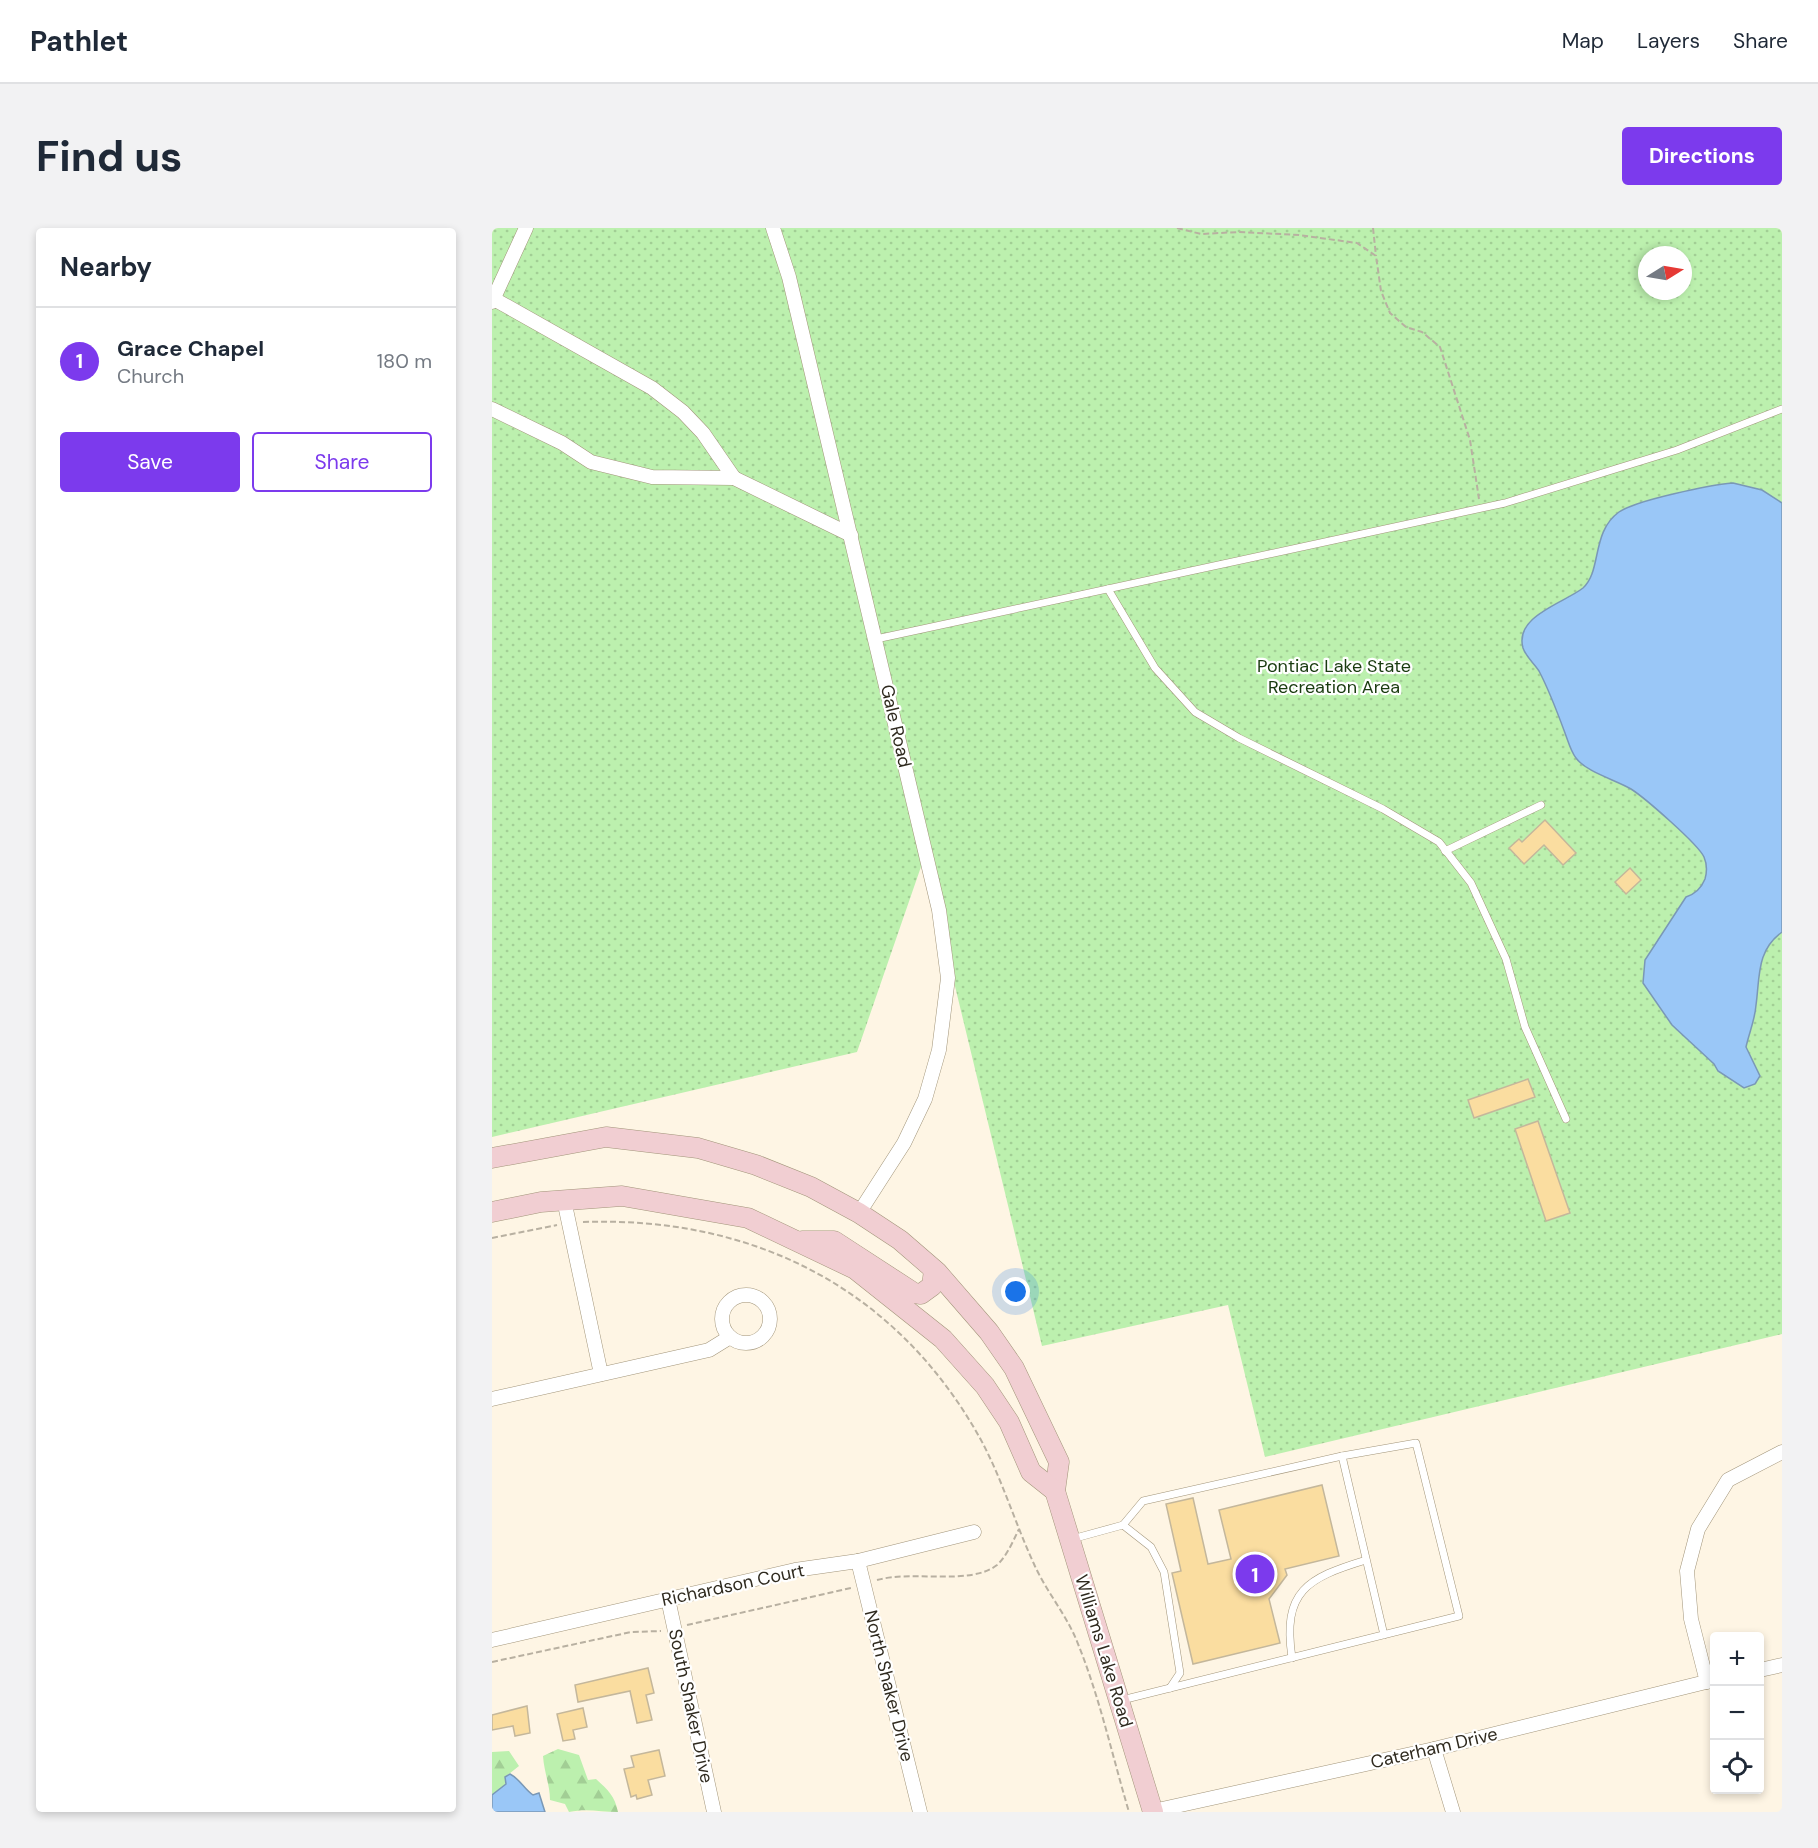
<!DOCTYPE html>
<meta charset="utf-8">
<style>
body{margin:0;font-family:"DM Sans",sans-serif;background:#f2f2f3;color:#1f2937}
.controls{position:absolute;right:18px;bottom:18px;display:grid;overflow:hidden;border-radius:6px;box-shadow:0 3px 9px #0003}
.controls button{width:54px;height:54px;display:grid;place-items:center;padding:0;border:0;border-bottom:2px solid #e0e1e3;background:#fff;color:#1f2937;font:30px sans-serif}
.compass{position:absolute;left:1146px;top:18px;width:54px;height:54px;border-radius:50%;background:#fff;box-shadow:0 3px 9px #0003;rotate:79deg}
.you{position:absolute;left:524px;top:1064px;width:21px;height:21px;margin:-15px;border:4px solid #fff;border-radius:50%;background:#1a73e8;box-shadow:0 0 0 9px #1a73e833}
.badge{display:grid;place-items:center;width:39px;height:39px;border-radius:50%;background:#7c3aed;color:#fff;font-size:20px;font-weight:700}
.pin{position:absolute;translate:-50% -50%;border:3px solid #fff;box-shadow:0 2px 6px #0006}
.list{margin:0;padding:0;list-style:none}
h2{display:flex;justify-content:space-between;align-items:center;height:78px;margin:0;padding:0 24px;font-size:26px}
h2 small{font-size:20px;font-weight:400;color:#747a83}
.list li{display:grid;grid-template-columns:39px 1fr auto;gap:18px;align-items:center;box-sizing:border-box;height:108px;padding:0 24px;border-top:2px solid #e0e1e3}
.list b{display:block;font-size:22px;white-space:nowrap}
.list p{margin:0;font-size:20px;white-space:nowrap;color:#747a83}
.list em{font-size:20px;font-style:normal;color:#747a83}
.actions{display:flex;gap:12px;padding:18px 24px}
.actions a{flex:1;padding:14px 0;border:2px solid #7c3aed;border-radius:6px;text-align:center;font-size:21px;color:#7c3aed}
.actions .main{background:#7c3aed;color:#fff}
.icon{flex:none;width:33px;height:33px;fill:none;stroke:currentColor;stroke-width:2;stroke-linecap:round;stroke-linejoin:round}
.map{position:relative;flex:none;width:1290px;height:1584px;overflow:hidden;border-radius:6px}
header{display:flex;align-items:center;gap:36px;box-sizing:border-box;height:84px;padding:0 30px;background:#fff;border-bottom:2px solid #e0e1e3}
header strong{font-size:28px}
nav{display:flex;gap:33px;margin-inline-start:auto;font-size:21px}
.intro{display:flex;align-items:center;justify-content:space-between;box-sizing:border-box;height:144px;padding:0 36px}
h1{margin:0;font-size:42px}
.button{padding:15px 27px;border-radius:6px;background:#7c3aed;color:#fff;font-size:21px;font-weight:700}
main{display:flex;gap:36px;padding:0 36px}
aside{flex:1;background:#fff;border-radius:6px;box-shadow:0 3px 9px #0003}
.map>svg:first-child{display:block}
.forest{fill:url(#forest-firs)}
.park{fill:url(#park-dots);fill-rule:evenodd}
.water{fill:#9ac7f7;stroke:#7a98b6;stroke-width:1.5}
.building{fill:#fadda0;stroke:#c4b79b;stroke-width:1.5}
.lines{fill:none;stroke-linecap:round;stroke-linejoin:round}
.lane-casing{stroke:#a2957a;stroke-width:8}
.street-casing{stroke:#a2957a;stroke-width:15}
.secondary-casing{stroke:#a2957a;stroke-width:21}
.path{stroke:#b8b0a1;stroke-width:2;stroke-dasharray:6 3;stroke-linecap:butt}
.lane{stroke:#fff;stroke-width:7}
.street{stroke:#fff;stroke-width:14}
.secondary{stroke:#f1ced2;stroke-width:20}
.labels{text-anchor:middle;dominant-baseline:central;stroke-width:4.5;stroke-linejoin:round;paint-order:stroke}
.park-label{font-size:18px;fill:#193b0f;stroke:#fff}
.street-label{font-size:18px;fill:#2f2a1f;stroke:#fff}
</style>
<header>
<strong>Pathlet</strong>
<nav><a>Map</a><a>Layers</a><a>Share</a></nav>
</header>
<div class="intro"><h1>Find us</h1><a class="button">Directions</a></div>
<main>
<aside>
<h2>Nearby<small></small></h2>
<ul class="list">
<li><span class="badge">1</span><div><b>Grace Chapel</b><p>Church</p></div><em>180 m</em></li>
</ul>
<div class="actions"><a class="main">Save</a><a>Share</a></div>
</aside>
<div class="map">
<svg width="1290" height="1584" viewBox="0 0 1290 1584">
<defs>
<pattern id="forest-firs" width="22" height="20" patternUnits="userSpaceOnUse" patternTransform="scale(1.5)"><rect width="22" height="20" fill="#bcf0ae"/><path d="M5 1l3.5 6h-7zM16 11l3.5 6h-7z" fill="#a2ce95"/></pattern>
<pattern id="park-dots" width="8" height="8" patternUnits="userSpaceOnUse" patternTransform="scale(1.5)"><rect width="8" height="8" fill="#bcf0ae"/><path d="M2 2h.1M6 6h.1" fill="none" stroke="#a2ce95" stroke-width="1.8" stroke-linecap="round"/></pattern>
</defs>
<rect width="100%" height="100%" fill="#fef5e4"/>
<g class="forest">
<path d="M66,1521L87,1527L96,1552L104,1551C116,1562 123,1568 126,1584C108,1584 95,1580 77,1584L73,1576L58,1572C58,1557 52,1544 51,1528Z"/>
<polygon points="17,1523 27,1538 13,1549 14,1556 0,1567 0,1524"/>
</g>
<path class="park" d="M0,0H1290V1106L773,1229L736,1077L550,1118L432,630L365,824L0,909ZM1155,27H1191V63H1155Z"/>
<g class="water">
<path d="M1241,255L1270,262L1290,275V704C1264,723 1268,749 1264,777C1263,792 1257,805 1254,819L1268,848L1263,856L1252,860L1226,843L1222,836L1180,797L1151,755L1153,732L1194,669C1203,666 1209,661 1213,651C1215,644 1215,636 1212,629C1206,616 1153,570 1139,561C1124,552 1094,544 1084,530C1079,524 1076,513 1073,505C1066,486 1056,460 1047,443C1042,435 1034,429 1031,420C1022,388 1072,375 1091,360C1110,343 1099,304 1127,284C1145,272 1218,257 1241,255Z"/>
<path d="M18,1546C28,1551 32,1561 41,1567L47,1565L53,1584H0V1567L14,1556L13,1549Z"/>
</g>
<g class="building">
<polygon points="1053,592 1084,625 1071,637 1052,617 1032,636 1017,620 1027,611 1030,614"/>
<polygon points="1138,640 1149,652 1134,666 1123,654"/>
<polygon points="1036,851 1043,869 982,890 976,872"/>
<polygon points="1046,893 1078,985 1054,993 1023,901"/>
<polygon points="830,1257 847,1328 793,1341 795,1347 777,1371 788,1415 701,1436 680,1345 689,1343 674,1276 701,1270 716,1336 739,1331 727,1282"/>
<polygon points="156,1440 162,1465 154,1467 160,1492 145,1495 138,1463 86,1474 83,1457"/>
<polygon points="35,1478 38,1505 23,1508 21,1498 0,1502 0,1487"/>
<polygon points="91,1480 95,1499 81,1502 83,1511 71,1513 65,1486"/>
<polygon points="167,1522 173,1548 156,1552 160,1567 145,1571 144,1567 139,1569 132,1541 142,1539 139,1528"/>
</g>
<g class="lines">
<defs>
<g id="lane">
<polyline points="616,361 663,440 703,484 747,510 891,581 947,614 979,655 1014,731 1033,799 1074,891"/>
<polyline points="384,411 1013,275 1185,222 1290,181"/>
<polyline points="953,623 1049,577"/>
<polyline points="631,1297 659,1319 672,1344 688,1445 678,1460"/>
<polyline points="580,1311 631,1297 651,1273 850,1228"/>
<path d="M800,1430C790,1363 815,1350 874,1332"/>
<polyline points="630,1472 967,1388 924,1215 850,1228 892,1407"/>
</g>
<g id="street">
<polyline points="281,0 297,49 447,682 456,750 447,822 433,871 412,915 367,985"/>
<polyline points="2,71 160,160 191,184 211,205 242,250"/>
<polyline points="0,74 34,0"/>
<polyline points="0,181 70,215 99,234 160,249 242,250 359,307"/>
<polyline points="72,972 109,1146"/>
<circle cx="254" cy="1091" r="24"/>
<polyline points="0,1171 217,1122 238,1109"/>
<polyline points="366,1333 428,1584"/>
<polyline points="176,1371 222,1584"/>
<polyline points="0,1412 303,1342 366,1333 482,1304"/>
<polyline points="1268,1442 1290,1437"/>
<polyline points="1215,1454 1199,1391 1195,1343 1206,1301 1236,1252 1290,1224"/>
<polyline points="942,1521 961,1584"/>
<polyline points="661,1583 942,1521 1222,1452"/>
</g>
<g id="secondary">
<polyline points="0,930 114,909 206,920 264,937 319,959 367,985 408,1012 445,1044 497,1104 522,1140 567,1234 563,1263 661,1584"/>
<polyline points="0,984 49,974 130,968 256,990 363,1041 451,1111 493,1158 517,1194 539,1244 563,1263"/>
<polyline points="310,1013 342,1013 422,1065 429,1066 440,1058 442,1042"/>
</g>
</defs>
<use href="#lane" class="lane-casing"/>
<use href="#street" class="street-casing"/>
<use href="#secondary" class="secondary-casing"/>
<g class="path">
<polyline points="685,0 709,6 747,4 807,7 865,15 884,28 889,63 898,85 914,99 930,104 948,119 978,212 987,271"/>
<polyline points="881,0 884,28"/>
<path d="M91,994C261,988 405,1060 489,1212C510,1251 523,1295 542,1336C554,1363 573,1385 584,1411C607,1466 620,1527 637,1584"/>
<polyline points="0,1010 65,997"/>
<path d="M385,1352C421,1342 478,1358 505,1337C515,1328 521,1313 527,1301"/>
<polyline points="195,1397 359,1360"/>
<polyline points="0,1434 139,1404 169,1403"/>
</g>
<use href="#lane" class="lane"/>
<use href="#street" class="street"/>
<use href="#secondary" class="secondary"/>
</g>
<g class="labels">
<g class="park-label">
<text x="842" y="438">Pontiac Lake State<tspan x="842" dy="21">Recreation Area</tspan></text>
</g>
<g class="street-label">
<text transform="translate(404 498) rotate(77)">Gale Road</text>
<text transform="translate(241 1357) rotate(-12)">Richardson Court</text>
<text transform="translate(612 1423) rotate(73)">Williams Lake Road</text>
<text transform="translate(397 1458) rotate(76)">North Shaker Drive</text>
<text transform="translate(199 1478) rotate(78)">South Shaker Drive</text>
<text transform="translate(942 1520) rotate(-13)">Caterham Drive</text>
</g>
</g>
</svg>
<div class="controls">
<button>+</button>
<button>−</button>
<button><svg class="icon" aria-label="locate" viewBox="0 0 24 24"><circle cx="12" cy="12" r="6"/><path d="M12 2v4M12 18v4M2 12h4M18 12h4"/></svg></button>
</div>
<svg class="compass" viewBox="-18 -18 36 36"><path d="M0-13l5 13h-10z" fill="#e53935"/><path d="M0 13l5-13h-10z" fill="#747a83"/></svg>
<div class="you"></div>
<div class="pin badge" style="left:763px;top:1346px">1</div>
</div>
</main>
